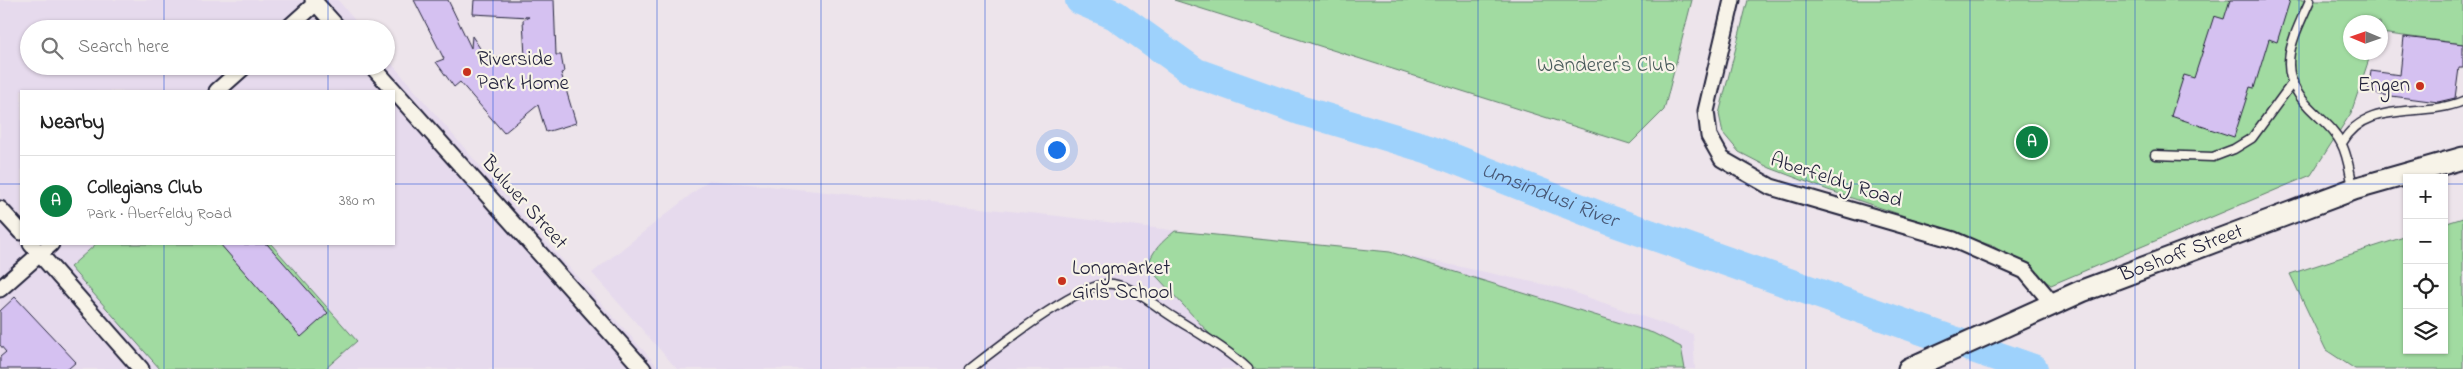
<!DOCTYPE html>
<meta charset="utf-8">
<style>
body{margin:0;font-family:"Indie Flower",sans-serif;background:#f2f2f2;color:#222}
.controls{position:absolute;right:15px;bottom:15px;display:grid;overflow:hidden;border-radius:0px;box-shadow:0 1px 4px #0004}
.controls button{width:45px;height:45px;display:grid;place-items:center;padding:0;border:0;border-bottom:1px solid #e0e0e0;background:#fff;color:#222;font:25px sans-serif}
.compass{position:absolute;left:2343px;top:15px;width:45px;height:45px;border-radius:50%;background:#fff;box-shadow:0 1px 4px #0004;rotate:272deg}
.you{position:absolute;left:1056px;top:149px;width:18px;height:18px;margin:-12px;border:4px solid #fff;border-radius:50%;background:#1a73e8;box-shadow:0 0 0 8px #1a73e833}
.badge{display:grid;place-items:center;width:32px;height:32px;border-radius:50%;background:#0b8043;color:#fff;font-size:16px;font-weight:700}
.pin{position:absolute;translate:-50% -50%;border:2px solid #fff;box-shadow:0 1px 5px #0006}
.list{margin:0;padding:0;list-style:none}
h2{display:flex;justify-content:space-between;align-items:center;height:65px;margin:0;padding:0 20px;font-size:21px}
h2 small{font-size:16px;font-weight:400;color:#767676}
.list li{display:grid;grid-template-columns:32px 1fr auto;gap:15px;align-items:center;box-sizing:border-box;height:90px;padding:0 20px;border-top:1px solid #e0e0e0}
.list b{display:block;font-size:19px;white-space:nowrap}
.list p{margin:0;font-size:16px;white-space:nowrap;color:#767676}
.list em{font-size:16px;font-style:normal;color:#767676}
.icon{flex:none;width:28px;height:28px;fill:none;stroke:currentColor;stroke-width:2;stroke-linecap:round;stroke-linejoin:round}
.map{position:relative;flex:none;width:2463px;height:369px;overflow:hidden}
.search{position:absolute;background:#fff;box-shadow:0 1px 4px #0004;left:20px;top:20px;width:375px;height:55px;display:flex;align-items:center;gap:12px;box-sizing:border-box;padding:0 18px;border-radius:28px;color:#767676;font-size:19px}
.panel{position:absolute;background:#fff;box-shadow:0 1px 4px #0004;left:20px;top:90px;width:375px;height:155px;border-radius:0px}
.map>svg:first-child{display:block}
.built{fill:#e6daed;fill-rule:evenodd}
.green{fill:#a1dba1;stroke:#627e6e}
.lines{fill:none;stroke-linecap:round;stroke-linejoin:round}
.river{stroke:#9ed2fc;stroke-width:30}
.building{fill:#d5c1f1;stroke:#22223b}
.service-casing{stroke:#22223b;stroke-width:11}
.minor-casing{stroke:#22223b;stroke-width:19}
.secondary-casing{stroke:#22223b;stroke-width:25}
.service{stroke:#f7f3e8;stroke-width:8}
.minor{stroke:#f7f3e8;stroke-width:15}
.secondary{stroke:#f7f3e8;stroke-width:21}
.grid{fill:none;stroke:#1d4ed8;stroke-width:1;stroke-opacity:0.55}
.poi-dot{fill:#c8321e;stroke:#f7f3e8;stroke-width:2}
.labels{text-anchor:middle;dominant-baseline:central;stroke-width:4.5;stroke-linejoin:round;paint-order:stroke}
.poi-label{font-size:21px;fill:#22223b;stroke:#f7f3e8;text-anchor:start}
.park-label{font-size:21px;fill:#485a5a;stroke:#f7f3e8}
.street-label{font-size:21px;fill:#22223b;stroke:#f7f3e8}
.water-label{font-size:22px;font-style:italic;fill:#475775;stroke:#f7f3e8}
</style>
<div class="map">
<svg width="2463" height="369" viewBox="0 0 2463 369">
<rect width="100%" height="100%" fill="#ede4eb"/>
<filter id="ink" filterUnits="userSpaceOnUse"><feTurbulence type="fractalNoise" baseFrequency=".02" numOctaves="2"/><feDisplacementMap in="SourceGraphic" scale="10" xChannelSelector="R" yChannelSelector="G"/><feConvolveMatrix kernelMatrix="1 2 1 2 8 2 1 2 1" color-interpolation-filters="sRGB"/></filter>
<g filter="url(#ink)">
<g class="built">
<path d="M0,0H338L362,29H29V66H386V57L516,208L660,369H0ZM21,91H394V244H21Z"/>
<polygon points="709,180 1058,216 1227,237 1390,252 1561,288 1693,334 1695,369 677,369 592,273"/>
</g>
<g class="green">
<polygon points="1174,0 1692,0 1664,110 1630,144"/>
<polygon points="1748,0 2463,0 2463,44 2381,33 2380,22 2350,22 2350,52 2371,53 2351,113 2311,175 2051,285 1993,246 1828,190 1770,168 1739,152 1723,133 1719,114"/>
<polygon points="2463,218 2463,369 2355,369 2326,350 2290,274 2407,236 2407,350 2444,350 2444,224"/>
<path d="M1175,231L1390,252L1653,333L1681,347L1685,369H1242L1148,267C1151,251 1163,241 1175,231Z"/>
<polygon points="96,244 271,244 357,341 325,369 160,369 70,267"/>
</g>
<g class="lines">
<path class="river" id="s1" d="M1080,0L1115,15L1196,73L1303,111L1429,149L1612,221L2033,369"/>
</g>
<g class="building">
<polygon points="414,0 448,0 471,48 472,36 487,59 525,57 523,20 529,17 473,14 474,0 554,0 556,55 561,55 564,72 561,73 576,123 546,132 538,105 504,133 460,82 454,87 436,62 444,59"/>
<polygon points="2230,0 2290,0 2277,42 2269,39 2254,88 2250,87 2234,137 2171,116 2184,75 2194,78 2214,16 2224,19"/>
<polygon points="2404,37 2463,44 2463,68 2459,68 2455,98 2438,102 2368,93 2371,71 2400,75"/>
<polygon points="220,244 267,244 328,313 301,337"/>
<polygon points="15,297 76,362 68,369 0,369 0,357 6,352 0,345 0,311"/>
</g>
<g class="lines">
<defs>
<g id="service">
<path d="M2310,0C2294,37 2273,70 2308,106C2319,118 2334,128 2341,143C2348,155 2350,174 2353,187"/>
<path d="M2342,143C2368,98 2421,119 2463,101"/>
<polyline points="2155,155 2213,157 2234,149 2252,138 2293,82"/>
<path d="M970,369C996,349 1082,279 1113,284C1135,288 1154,305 1173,317C1198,333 1227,349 1248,369"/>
</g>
<g id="minor">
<polyline points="313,0 339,29"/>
<polyline points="1732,0 1706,111 1709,136 1722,159 1771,187 1954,240 2025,271 2053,304"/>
<polyline points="287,29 316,3"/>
<polyline points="372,66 643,369"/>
<polyline points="217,91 245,66"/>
<polyline points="0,209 21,232"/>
<polyline points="31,244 141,369"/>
<polyline points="0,289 51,244"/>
</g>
<g id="secondary">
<path id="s2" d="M1909,369L2082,291L2354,189L2463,158"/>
</g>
</defs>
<use href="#service" class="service-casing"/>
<use href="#minor" class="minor-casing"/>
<use href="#secondary" class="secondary-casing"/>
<use href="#service" class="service"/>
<use href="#minor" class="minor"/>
<use href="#secondary" class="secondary"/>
</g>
</g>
<path class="grid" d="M164,0V29M328,0V29M493,0V369M657,0V369M821,0V369M985,0V369M1149,0V369M1314,0V369M1478,0V369M1642,0V369M1806,0V369M1970,0V369M2135,0V369M2299,0V369M164,66V91M328,66V91M0,184H21M394,184H2407M2444,184H2463M164,244V369M328,244V369"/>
<g class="poi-dot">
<circle cx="467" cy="72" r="5"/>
<circle cx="2420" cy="86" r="5"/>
<circle cx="1062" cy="281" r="5"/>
</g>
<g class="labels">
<g class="poi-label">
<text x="477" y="60">Riverside<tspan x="477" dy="24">Park Home</tspan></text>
<text x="2410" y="86" text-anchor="end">Engen</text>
<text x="1072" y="269">Longmarket<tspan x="1072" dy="24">Girls School</tspan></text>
</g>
<g class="park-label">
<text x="1606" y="66">Wanderer's Club</text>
</g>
<g class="street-label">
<text transform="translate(1836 181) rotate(18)">Aberfeldy Road</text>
<text transform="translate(524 203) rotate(48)">Bulwer Street</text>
<text stroke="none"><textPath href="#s2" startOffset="296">Boshoff Street</textPath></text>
</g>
<g class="water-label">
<text stroke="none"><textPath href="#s1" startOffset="512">Umsindusi River</textPath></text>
</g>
</g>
</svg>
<div class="controls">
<button>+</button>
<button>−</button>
<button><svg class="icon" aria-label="locate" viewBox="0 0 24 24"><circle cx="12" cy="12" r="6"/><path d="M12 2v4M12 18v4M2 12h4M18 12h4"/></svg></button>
<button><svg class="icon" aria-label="layers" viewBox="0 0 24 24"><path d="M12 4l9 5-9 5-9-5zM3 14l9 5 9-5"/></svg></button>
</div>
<svg class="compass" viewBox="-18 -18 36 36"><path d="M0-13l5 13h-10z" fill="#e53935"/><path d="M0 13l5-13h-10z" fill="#767676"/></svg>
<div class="you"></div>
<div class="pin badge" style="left:2032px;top:142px">A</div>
<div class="search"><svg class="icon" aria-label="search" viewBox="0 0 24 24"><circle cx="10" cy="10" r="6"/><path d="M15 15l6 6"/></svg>Search here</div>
<section class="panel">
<h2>Nearby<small></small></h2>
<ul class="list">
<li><span class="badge">A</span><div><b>Collegians Club</b><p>Park · Aberfeldy Road</p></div><em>380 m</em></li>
</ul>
</section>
</div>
